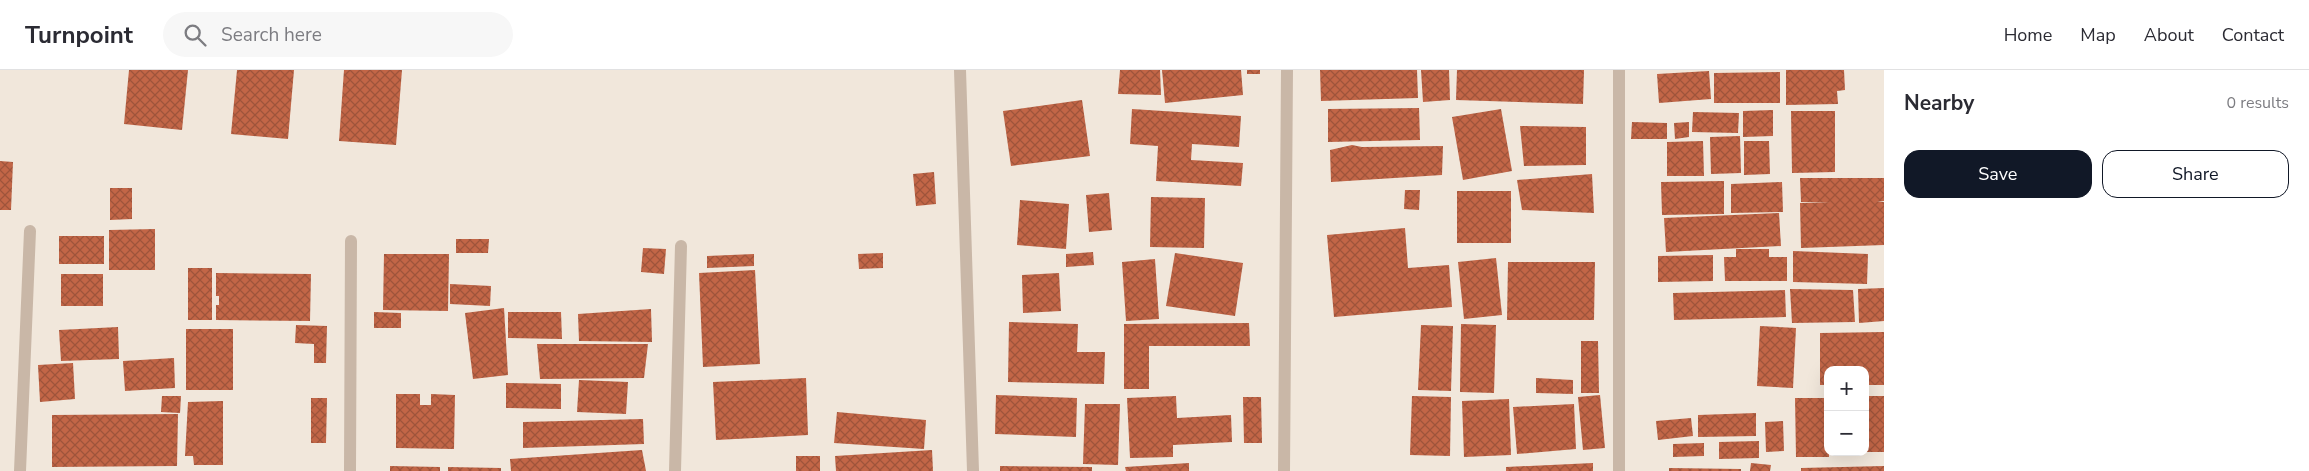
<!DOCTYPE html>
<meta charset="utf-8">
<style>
body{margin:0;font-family:"Nunito Sans",sans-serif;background:#f7f7f7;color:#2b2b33}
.controls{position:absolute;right:15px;bottom:15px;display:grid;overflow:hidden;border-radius:10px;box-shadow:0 5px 20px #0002}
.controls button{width:45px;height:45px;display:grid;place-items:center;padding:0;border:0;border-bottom:1px solid #e1e1e2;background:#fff;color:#2b2b33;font:25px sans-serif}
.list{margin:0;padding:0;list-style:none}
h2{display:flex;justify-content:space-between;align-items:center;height:65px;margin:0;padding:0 20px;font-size:21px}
h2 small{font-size:16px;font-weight:400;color:#7c7c81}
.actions{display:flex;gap:10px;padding:15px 20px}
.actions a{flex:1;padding:11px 0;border:1px solid #111827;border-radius:15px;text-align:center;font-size:18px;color:#111827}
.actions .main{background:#111827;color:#fff}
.icon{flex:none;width:28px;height:28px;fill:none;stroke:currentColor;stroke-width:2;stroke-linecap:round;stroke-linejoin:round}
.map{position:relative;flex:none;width:1884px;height:401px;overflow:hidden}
header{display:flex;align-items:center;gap:30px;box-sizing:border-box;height:70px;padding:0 25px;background:#fff;border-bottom:1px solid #e1e1e2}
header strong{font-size:24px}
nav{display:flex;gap:28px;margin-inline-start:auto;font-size:18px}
.search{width:350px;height:45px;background:#f7f7f7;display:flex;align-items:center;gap:12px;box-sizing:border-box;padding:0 18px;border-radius:28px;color:#7c7c81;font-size:19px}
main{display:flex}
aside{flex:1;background:#fff}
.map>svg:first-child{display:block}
.building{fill:url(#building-cross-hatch)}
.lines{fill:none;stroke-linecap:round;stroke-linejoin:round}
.minor{stroke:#c9b7a7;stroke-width:12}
</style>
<header>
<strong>Turnpoint</strong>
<div class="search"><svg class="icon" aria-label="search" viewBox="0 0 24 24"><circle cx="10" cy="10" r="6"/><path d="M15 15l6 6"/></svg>Search here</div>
<nav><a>Home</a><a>Map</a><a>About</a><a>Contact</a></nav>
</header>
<main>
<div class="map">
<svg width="1884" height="401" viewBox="0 0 1884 401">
<defs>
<pattern id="building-cross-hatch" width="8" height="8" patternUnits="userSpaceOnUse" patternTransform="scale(1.25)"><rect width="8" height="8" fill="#c26647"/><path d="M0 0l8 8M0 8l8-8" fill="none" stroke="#9e543b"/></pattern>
</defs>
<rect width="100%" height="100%" fill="#f1e7db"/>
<g class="building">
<polygon points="129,0 188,0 182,60 124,54"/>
<polygon points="237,0 294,0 288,69 231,64"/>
<polygon points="344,0 402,0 396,75 339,71"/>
<polygon points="1120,0 1160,0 1161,25 1118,24"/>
<polygon points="1162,0 1241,0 1243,25 1165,33"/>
<rect x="1247" y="0" width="13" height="4"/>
<polygon points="1320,0 1417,0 1418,28 1321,31"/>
<polygon points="1421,0 1449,0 1450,30 1423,32"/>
<polygon points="1457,0 1584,0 1583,34 1456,30"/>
<polygon points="1786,0 1844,0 1845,20 1837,21 1838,34 1786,35"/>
<polygon points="1709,1 1711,29 1659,33 1657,4"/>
<polygon points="1780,2 1780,33 1714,33 1714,3"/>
<polygon points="1082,30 1090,86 1011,96 1003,41"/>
<polygon points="1419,38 1420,70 1328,72 1328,39"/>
<polygon points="1132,39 1241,46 1239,77 1192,74 1191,90 1243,93 1241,116 1156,111 1158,76 1130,74"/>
<polygon points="1501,39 1512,101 1463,110 1452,47"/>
<polygon points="1773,40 1773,66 1743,67 1743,41"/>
<polygon points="1791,41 1835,41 1835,102 1792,103"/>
<polygon points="1693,42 1739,43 1738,63 1692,62"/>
<polygon points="1632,52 1667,53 1667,69 1631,69"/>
<polygon points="1689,52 1689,67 1675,69 1674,53"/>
<polygon points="1520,56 1586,57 1586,95 1524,96"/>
<polygon points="1740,66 1741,103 1711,104 1710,67"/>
<polygon points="1703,71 1704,106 1667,106 1667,72"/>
<polygon points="1744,71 1769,71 1770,104 1744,105"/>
<polygon points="1352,75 1362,77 1443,76 1442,105 1331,112 1330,80"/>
<polygon points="0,91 13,92 11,140 0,140"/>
<polygon points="934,102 936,134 916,136 913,104"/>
<polygon points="1592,104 1594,143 1522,140 1517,110"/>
<polygon points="1800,108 1884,108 1884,131 1877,131 1884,132 1884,175 1801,178 1800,133 1830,132 1801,132"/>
<polygon points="1724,111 1724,144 1662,145 1661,112"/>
<polygon points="1782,112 1783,142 1731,143 1731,114"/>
<polygon points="110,118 132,118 132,149 110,150"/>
<polygon points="1405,120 1420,120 1419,140 1404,139"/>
<rect x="1457" y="121" width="54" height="52"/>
<polygon points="1109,123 1112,160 1089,162 1086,125"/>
<polygon points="1151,127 1205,128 1204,178 1150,177"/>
<polygon points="1020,130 1069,134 1066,179 1017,175"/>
<polygon points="1779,143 1781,176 1666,182 1664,148"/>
<polygon points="1405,158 1408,198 1449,195 1452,237 1334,247 1327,165"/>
<polygon points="155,159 155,200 109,200 109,160"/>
<rect x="59" y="166" width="45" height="28"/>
<polygon points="456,169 489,169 488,183 456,183"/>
<polygon points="643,178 666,179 664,204 641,202"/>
<polygon points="1736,179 1769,179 1769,187 1787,187 1787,211 1725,211 1724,187 1736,187"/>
<polygon points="1793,181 1868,184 1867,214 1793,212"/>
<polygon points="1093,182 1094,195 1066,197 1066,184"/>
<polygon points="883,183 883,198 859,199 858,184"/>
<polygon points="1175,183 1243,193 1235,246 1166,236"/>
<polygon points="384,184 449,184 448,241 383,240"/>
<polygon points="754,184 754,196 707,198 707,186"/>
<polygon points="1713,185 1713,211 1658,212 1658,186"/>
<polygon points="1496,188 1502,245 1464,249 1458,192"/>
<polygon points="1155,189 1159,249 1126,251 1122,192"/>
<polygon points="1508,192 1595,192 1594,250 1507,250"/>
<rect x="188" y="198" width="24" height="52"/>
<polygon points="755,200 760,294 703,297 699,203"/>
<polygon points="216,203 311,204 310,251 216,250 216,235 219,235 219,226 216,226"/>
<polygon points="1059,203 1061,241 1023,243 1022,205"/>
<rect x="61" y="204" width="42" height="32"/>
<polygon points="450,214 491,216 490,236 450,234"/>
<polygon points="1884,218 1884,251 1859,253 1858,219"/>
<polygon points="1790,219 1853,220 1855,252 1792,253"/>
<polygon points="1785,220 1786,247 1674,250 1673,223"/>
<polygon points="504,238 508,305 473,309 465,243"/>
<polygon points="651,239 652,272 579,271 578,244"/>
<polygon points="374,242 401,243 401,258 374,258"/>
<polygon points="508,242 561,242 562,269 508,268"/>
<polygon points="1009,252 1078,254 1077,282 1105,282 1104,314 1008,312"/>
<polygon points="1249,253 1250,276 1149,276 1149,319 1124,319 1124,254"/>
<polygon points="1461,254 1496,255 1494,323 1460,322"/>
<polygon points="296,255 327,256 326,293 314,293 314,274 295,273"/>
<polygon points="1421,255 1453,256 1451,321 1418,320"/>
<polygon points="1760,256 1796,258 1793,318 1757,316"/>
<polygon points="118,257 119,289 61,291 59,260"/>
<rect x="186" y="259" width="47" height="61"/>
<polygon points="1884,262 1884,315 1865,315 1865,300 1828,300 1828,315 1820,315 1820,263"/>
<polygon points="1581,271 1598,271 1599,323 1581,323"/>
<polygon points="537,274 648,274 644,308 540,309"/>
<polygon points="174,288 175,318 125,321 123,291"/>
<polygon points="73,293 75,329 40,332 38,295"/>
<polygon points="806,308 808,365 716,370 713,312"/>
<polygon points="1536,308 1573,310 1573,324 1536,323"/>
<polygon points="579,310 628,312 626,344 577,342"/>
<polygon points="506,313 561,314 561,339 506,338"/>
<polygon points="396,324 420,324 420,335 431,335 431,324 455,325 454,379 396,378"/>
<polygon points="996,325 1077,328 1076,367 995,364"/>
<polygon points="1600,325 1605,378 1583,380 1578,327"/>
<polygon points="162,326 181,326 180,343 161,342"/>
<polygon points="1176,326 1177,348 1231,345 1232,372 1173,375 1173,387 1130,388 1127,328"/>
<polygon points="1412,326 1451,327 1450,386 1410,385"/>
<rect x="1865" y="326" width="19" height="56"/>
<polygon points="1243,327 1261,327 1262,373 1244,373"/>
<polygon points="311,328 327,328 326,373 311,373"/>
<polygon points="1795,328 1828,328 1829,387 1796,387"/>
<polygon points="1509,329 1511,385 1464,387 1462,331"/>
<polygon points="223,331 223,395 194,395 193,386 185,386 188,332"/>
<polygon points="1085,334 1120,334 1118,395 1083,394"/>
<polygon points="1574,334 1576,379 1517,384 1513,337"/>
<polygon points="837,342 926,350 924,379 834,373"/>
<polygon points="1756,343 1756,366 1698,367 1698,345"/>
<polygon points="178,344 177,396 52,397 52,345"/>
<polygon points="1691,348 1693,366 1658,370 1656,351"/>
<polygon points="643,349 644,374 523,378 523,352"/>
<polygon points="1783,351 1784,381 1766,382 1765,352"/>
<polygon points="1759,371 1759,388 1719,389 1719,372"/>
<polygon points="1704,373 1704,386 1673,387 1673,374"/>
<polygon points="642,380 646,401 511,401 510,389"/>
<polygon points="932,380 933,401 836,401 835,386"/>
<rect x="796" y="386" width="24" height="15"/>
<polygon points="1189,393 1189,401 1126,401 1125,397"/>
<polygon points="1593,393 1593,401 1506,401 1506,397"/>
<polygon points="1751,393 1771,395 1770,401 1750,401"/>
<polygon points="390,396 440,397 440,401 390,401"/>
<polygon points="1000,396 1092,397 1092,401 1000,401"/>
<polygon points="1884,396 1884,401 1801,401 1801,398"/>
<polygon points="448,397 501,398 501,401 448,401"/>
<polygon points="1669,398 1741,399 1741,401 1669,401"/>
</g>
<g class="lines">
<g class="minor">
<polyline points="960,0 973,401"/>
<polyline points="1619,0 1619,401"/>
<polyline points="20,401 30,161"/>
<polyline points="350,401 351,171"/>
<polyline points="675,401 681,176"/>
<polyline points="1284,401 1287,0"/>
</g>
</g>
</svg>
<div class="controls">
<button>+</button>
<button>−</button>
</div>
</div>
<aside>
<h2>Nearby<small>0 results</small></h2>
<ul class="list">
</ul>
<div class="actions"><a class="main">Save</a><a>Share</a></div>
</aside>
</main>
